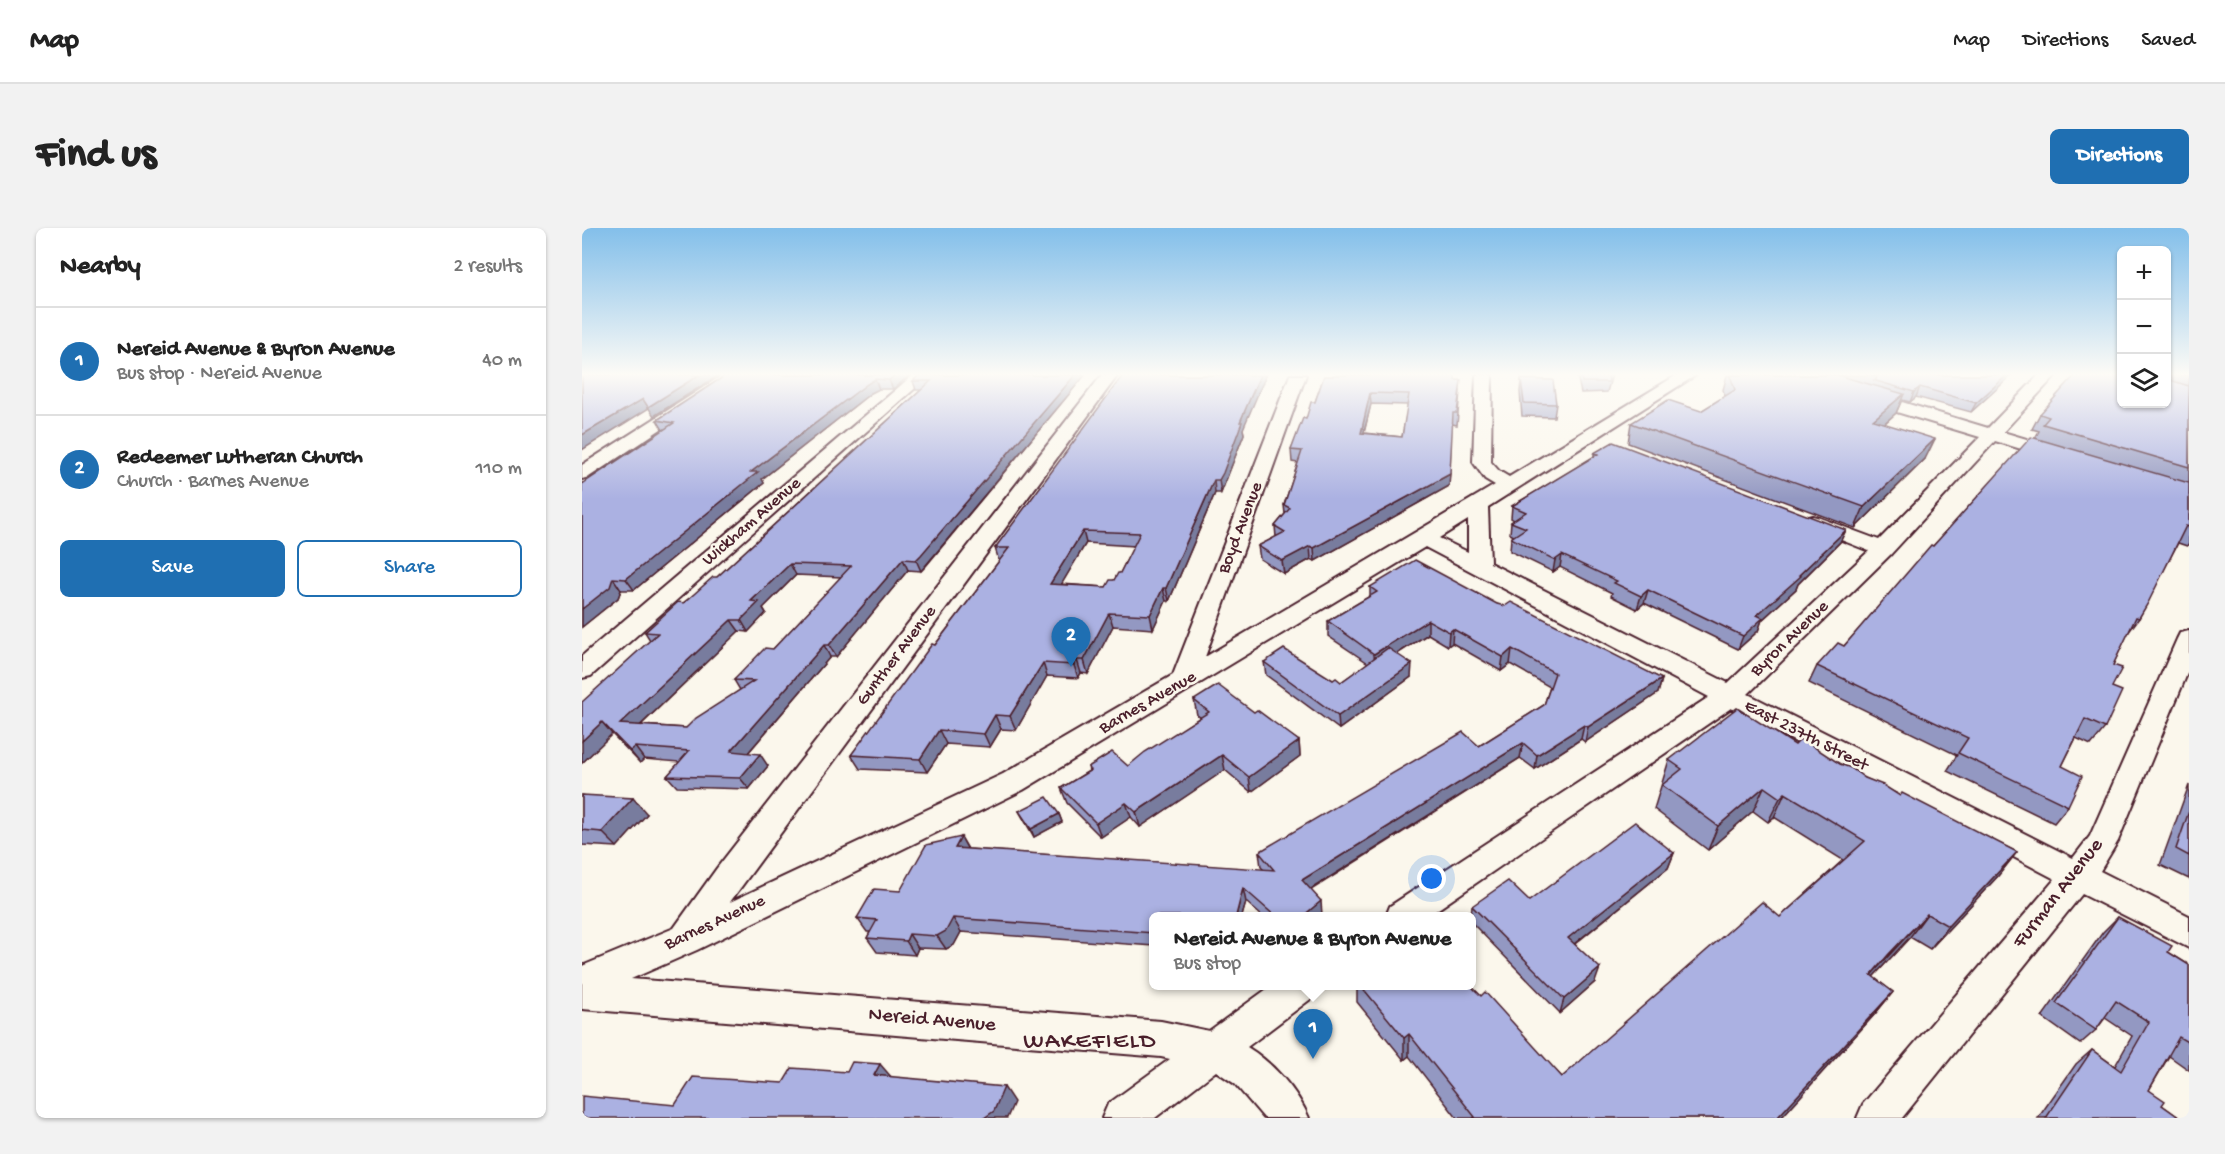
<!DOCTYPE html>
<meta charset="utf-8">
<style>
body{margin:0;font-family:"Gochi Hand",sans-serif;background:#f2f2f2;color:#222}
.controls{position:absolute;right:18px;top:18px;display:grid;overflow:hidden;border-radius:9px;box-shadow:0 2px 4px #0004}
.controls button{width:54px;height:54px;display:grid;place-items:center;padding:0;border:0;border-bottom:2px solid #e0e0e0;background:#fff;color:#222;font:30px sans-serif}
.you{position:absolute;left:850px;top:651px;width:21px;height:21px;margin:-15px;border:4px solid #fff;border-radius:50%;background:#1a73e8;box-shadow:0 0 0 9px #1a73e833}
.badge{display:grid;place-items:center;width:39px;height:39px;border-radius:50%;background:#1f6fb2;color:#fff;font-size:20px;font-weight:700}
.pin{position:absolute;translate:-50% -50px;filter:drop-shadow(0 2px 3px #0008)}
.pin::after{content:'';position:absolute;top:32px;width:21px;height:18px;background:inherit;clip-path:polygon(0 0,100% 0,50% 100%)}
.popup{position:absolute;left:567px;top:684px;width:327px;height:78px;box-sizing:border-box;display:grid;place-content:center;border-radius:9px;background:#fff;filter:drop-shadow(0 2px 4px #0005);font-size:20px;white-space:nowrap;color:#767676}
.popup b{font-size:22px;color:#222}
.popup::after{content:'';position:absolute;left:50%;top:100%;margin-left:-12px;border:12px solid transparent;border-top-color:#fff}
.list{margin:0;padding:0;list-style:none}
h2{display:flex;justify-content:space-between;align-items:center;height:78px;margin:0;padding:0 24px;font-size:26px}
h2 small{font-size:20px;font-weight:400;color:#767676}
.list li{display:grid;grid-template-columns:39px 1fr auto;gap:18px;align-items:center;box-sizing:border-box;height:108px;padding:0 24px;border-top:2px solid #e0e0e0}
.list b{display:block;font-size:22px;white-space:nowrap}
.list p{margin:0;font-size:20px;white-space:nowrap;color:#767676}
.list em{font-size:20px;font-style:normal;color:#767676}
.actions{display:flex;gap:12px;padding:18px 24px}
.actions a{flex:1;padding:14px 0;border:2px solid #1f6fb2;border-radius:9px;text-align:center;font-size:21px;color:#1f6fb2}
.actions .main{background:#1f6fb2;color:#fff}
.icon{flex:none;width:33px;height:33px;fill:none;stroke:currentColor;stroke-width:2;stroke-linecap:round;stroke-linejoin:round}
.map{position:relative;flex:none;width:1607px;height:890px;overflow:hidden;border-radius:9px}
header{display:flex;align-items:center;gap:36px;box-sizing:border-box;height:84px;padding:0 30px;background:#fff;border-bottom:2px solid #e0e0e0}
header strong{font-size:28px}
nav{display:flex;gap:33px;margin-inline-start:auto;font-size:21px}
.intro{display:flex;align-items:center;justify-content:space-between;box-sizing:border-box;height:144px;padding:0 36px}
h1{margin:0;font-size:42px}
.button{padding:15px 27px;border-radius:9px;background:#1f6fb2;color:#fff;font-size:21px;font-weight:700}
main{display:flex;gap:36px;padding:0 36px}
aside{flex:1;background:#fff;border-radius:9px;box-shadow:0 2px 4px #0004}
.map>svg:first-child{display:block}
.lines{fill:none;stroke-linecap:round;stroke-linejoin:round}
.minor-casing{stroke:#4a1f2b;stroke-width:4}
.minor{fill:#fbf7ec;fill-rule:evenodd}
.wall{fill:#9398c2;stroke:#4a1f2b;stroke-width:1.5;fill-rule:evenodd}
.shaded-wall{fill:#787c9e;stroke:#4a1f2b;stroke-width:1.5}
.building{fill:#abb1e2;stroke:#4a1f2b;stroke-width:1.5;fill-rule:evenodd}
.labels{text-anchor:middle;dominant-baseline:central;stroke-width:5;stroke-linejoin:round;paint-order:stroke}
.street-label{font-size:18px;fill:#4a1f2b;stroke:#fbf7ec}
.near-street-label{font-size:21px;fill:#4a1f2b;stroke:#fbf7ec}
.near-neighbourhood-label{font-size:24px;letter-spacing:1.5px;fill:#4a1f2b;stroke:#fbf7ec}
</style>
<header>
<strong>Map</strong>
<nav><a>Map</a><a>Directions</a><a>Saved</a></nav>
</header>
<div class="intro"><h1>Find us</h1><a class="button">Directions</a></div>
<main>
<aside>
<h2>Nearby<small>2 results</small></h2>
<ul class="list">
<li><span class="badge">1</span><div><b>Nereid Avenue &amp; Byron Avenue</b><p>Bus stop · Nereid Avenue</p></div><em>40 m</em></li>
<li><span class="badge">2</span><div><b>Redeemer Lutheran Church</b><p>Church · Barnes Avenue</p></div><em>110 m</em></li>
</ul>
<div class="actions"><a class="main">Save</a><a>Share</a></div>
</aside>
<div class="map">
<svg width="1607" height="890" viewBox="0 0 1607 890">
<rect width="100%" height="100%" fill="#fbf7ec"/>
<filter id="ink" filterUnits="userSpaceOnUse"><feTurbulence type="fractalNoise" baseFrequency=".0167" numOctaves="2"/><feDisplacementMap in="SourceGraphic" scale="12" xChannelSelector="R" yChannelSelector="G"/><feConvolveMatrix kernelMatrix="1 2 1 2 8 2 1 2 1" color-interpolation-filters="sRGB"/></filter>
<g filter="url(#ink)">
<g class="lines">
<defs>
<g id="minor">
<polygon points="141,147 160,147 7,249 0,251 0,237"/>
<polygon points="331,147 348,147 9,448 0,450 0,428"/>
<path d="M520,147H536L148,674L421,546L591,447L708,147H724L623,429L913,257L903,251L891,234L894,147H910L909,234L917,243L927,249L1095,147H1114L906,279L908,335L1146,455L1287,323L1224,298L1221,294L1224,290L1231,288L1238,290L1297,312L1398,209L1278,173L1276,169L1278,165H1290L1406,200L1457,147H1474L1421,204L1482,222L1484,226L1482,230L1475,232L1413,213L1309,326L1166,466L1491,630L1508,608L1595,411L1598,405L1607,403V441L1536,613L1518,643L1607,688V720L1500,666L1320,890H1275L1281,876L1473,651L1149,480L846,688H804L808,678L1127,469L843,319L441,562L115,722L49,751L579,793L627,803L689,758H735L730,770L665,819C691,835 715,862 727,890H682L653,856L634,843L573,890H520L526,876L588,831L579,829L0,781V738L92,700L135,640ZM886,292V324L857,310Z"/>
</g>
</defs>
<use href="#minor" class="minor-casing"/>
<use href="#minor" class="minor"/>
</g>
<g class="wall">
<polygon points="144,147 328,147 311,161 297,161 289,165 180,251 182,255 52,362 39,362 36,370 0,399 0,256 81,202 75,192"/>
<path d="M503,147L344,338L339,343L326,342L254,429H248L166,525L186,538L167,561L95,559L85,548L98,534L62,531L58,535L30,506L0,535L68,412L63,404L135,349L339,162H334L331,153ZM214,347L259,349L191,421L152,452L158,462L104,500L59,497L157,403L166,404L184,385L181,380Z"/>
<polygon points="995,147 1030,147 1025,164 999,165"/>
<polygon points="1145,147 1430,147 1389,184 1334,169 1328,174 1320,172 1314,185 1302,196 1343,231 1273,300 1046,215 1049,195 1119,183 1143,168 1141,162"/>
<polygon points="1584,147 1607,147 1607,315 1605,318 1596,315 1557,390 1546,405 1531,437 1530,459 1523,500 1509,517 1494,510 1480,538 1486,578 1472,595 1365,543 1375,527 1227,455 1235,438 1262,418 1351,318 1453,210 1457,203 1450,201 1458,186"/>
<path d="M742,148L873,152L878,163L875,197L870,196L867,258L733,333L729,331L702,346L678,331L676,318L694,309L693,298L703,286L702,277L716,235L710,234L709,222L733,174ZM789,176L826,177L820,209L782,205Z"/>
<polygon points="939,151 974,176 972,189 940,188 938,164"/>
<path d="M661,201L662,206L642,257L639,265H633L587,373H584L571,401L531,398L506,446L499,445L496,450L465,448L434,502L419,501L408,519L364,516L345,544L278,541L269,527L417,333L413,320ZM504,315L552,318L538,345L532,352L524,359L479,356Z"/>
<polygon points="1012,225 1264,302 1258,314 1216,356 1214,361 1180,392 1176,403 1156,421 1062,375 1055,381 1029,368 1030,365 978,339 971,344 928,323 929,310 932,308 928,306 929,294 932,292 929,290 930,278 1012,229"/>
<polygon points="788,359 915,376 1080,451 1076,465 1003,514 999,511 953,541 938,530 729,662 740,687 739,688 680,688 664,674 660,688 572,688 572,718 379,704 372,717 364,721 336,720 333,727 295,724 285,710 288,704 285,704 275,690 318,663 379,609 386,621 682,642 679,639 677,624 897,518 962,477 968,459 928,436 919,443 870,415 866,418 846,406 815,426 829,449 757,501 684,447 682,434 759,454 786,435 746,408 746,393 788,368"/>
<polygon points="612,472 672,484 717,513 718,528 669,564 643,542 558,599 549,589 519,609 485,575 479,560 507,543 506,539 546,538 618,489 615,487"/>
<polygon points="1213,517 1258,536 1283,550 1435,624 1416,648 1348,721 1328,709 1291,749 1311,764 1293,786 1199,890 875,890 827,828 822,832 775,774 775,758 889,758 980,849 1198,689 1261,632 1192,589 1186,594 1171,583 1126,622 1072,581 1087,532"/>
<polygon points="1607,557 1607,651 1578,637"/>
<polygon points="0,567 65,586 35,619 0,617"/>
<polygon points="437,583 477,586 480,594 452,609 441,590"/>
<polygon points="1092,625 1086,640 993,716 1013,754 978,785 890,695 890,688 889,688 890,678 947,673"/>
<polygon points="1536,689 1586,724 1607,737 1607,842 1587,828 1567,862 1580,877 1598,890 1456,890 1494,836 1510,822 1533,838 1550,808 1523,790 1514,802 1498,816 1460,789 1521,704"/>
</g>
<g class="shaded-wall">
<polygon points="117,147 137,147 72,188 66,179"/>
<polygon points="313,147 328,147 311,161 307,152"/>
<polygon points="493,147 503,147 339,343 334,332"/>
<polygon points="678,147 684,147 661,201 662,206 639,265 637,252 658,194"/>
<polygon points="1425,147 1430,147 1389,184 1394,175"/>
<polygon points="293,151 297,161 289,165 180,251 182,255 52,362 44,351 169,244 285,156"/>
<polygon points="1338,159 1334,169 1328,174 1332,164"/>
<polygon points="788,165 789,176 779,216 779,205"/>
<polygon points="1322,166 1314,185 1283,212 1291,192"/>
<polygon points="61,171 67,180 0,222 0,207"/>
<polygon points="1353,211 1343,231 1273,300 1282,279"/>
<polygon points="868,246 867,258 733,333 732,320"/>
<polygon points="632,252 633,265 587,373 584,360"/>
<polygon points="1264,302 1258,314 1216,356 1214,361 1180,392 1176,403 1156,421 1161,408 1175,387"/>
<polygon points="501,303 504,315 472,369 468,356"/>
<polygon points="728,318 729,331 702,346 700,333"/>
<polygon points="980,327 978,339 971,344 973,332"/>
<polygon points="321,331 326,342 254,429 247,417"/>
<polygon points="208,336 214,347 181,380 184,385 166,404 159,392 169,373"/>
<polygon points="31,350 39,362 36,370 0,399 0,381"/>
<polygon points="581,360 584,373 571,401 568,387"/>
<polygon points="1066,362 1062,375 1055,381 1059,368"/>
<polygon points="527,385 531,398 506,446 502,432"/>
<polygon points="149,392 157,403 48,507 38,496"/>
<polygon points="846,392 846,406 793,440 792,426"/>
<polygon points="871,401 870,415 866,418 867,404"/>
<polygon points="242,417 248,429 158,534 149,523"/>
<polygon points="930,421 928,436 919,443 921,429"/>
<polygon points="495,432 499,445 496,450 492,437"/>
<polygon points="461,435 465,448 434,502 428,488"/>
<polygon points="830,436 829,449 757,501 756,488"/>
<polygon points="1080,451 1076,465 1003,514 1006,499"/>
<polygon points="413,487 419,501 408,519 402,506"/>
<polygon points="20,494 30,506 0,535 0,513"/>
<polygon points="1002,497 999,511 953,541 955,527"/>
<polygon points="357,502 364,516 345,544 338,531"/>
<polygon points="717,513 718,528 669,564 667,549"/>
<polygon points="941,515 938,530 721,666 720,652"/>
<polygon points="53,519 62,531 58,535 48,523"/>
<polygon points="178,526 186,538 167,561 158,550"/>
<polygon points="640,527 643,542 558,599 554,584"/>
<polygon points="1182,559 1171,583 1126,622 1136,598"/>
<polygon points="1203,565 1192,589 1186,594 1198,570"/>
<polygon points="51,570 65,586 35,619 20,604"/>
<polygon points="544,575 549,589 519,609 514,595"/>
<polygon points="477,586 480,594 452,609 449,601"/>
<polygon points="379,609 387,624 373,620"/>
<polygon points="1435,624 1416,648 1348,721 1366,698"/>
<polygon points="1092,625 1086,640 982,724 986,710"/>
<polygon points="661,660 664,674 660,688 654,688"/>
<polygon points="739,673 740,687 739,688 721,688"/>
<polygon points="1345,686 1328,709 1290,750 1289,747"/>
<polygon points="371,690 379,704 372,717 364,721 355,708"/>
<polygon points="327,706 336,720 333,727 324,713"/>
<polygon points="1018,740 1013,754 978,785 982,771"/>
<polygon points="1311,764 1293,786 1199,890 1195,890"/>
<polygon points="827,806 827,828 822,832 822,810"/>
<polygon points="298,836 311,851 292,847"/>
<polygon points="422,859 432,874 425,890 402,890"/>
</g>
<g class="building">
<polygon points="0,147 117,147 66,179 61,171 0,207"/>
<polygon points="144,147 313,147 307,152 293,151 285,156 169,244 176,244 44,351 31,350 28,359 0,381 0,256 92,195 75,192"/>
<path d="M337,147H493L339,327L334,332L321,331L247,417H242L149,523L178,526L158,550L85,548L107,523L53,519L48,523L20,494L0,513V474L76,405L63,404L96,374L102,375L131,349H135L349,153H331ZM208,336L269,338L191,421L183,420L152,452L172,453L114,490L104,500L38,496L149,392H159L177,374L169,373Z"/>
<path d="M541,147H678L658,194H660L641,245L637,252H632L584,360H581L568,387L527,385L502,432H495L492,437L461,435L428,488L413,487L402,506L357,502L338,531L269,527L350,416L353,417L427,320H413ZM501,303L558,305L538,345H536L532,352H528L524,359L468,356Z"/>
<path d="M751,147H873V152H879L875,185H871L868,246L732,320L728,318L700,333L676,318L703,304L693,298L708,280L702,277L720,223L709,222L721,190L724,191L729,174H733L742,148H751ZM788,165L827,166L820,209L779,205Z"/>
<polygon points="999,147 1026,147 1027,154 1000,154"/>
<polygon points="1148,147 1255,147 1322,166 1291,192 1353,211 1282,279 1049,195 1086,172 1119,183 1153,162"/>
<polygon points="1290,147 1425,147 1394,175 1338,159 1332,164 1291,152 1294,152 1295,148"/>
<polygon points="1493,147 1539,147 1539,176 1584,176 1584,147 1590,147 1591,153 1607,158 1607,239 1461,196 1467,189 1458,186"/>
<polygon points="939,151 971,152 974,176 942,175"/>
<polygon points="1449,209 1607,255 1607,299 1604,298 1566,375 1557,390 1554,389 1531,437 1540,440 1530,459 1540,463 1523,500 1503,491 1480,538 1500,548 1486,578 1376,525 1386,510 1235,438 1256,415 1262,418 1349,317 1351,318"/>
<polygon points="1031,214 1264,302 1217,347 1219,348 1175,387 1181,390 1161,408 1066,362 1059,368 1032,355 1035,353 980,327 973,332 929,310 944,300 929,294 944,284 930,278 1016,226 1012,225"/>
<polygon points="833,332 915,376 923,378 929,374 1080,451 1006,499 1002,497 955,527 941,515 720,652 739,673 721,688 693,688 661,660 654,688 572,688 572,705 371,690 364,703 355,708 327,706 324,713 285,710 295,692 275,690 292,661 318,663 344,617 379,609 373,620 692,642 677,624 881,504 897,518 962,477 973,445 930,421 921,429 871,401 867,404 846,392 792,426 746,393 795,364 788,359"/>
<polygon points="806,420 830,436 756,488 682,434 702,421 751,452 754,450 759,454"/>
<polygon points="636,457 672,484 675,482 717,513 667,549 640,527 554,584 544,575 514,595 479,560 509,542 506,539 530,524 546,538 563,524 627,484 612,472"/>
<polygon points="1155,480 1213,517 1218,512 1223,513 1258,536 1269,540 1283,550 1301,557 1318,568 1320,565 1435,624 1366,698 1345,686 1306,727 1289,747 1311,764 1195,890 891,890 893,889 827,806 822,810 779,758 889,758 899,768 903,764 980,849 1180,674 1198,689 1283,613 1203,565 1198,570 1182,559 1136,598 1080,557 1100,541 1087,532"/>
<polygon points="0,567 51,570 20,604 0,602"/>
<polygon points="465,569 477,586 449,601 437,583"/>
<polygon points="1607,583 1607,628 1594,621"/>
<polygon points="1053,594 1092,625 986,710 1018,740 982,771 890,678 926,653 947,673"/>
<polygon points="1536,689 1590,718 1586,724 1607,737 1607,815 1597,809 1567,862 1583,873 1580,877 1598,890 1464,890 1510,822 1539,843 1567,794 1534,773 1514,802 1474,775"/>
<polygon points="270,834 298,836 292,847 422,859 412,883 402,890 0,890 0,868 93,877 111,849 201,855 210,840 265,844"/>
</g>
</g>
<linearGradient id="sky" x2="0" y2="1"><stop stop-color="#83bfea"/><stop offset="0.54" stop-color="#fdfbf6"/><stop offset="1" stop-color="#fdfbf6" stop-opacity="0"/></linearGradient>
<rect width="1607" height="271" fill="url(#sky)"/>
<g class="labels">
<g class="street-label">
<text transform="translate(170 294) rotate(-41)">Wickham Avenue</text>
<text transform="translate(659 300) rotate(-69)">Boyd Avenue</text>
<text transform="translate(1208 411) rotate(-44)">Byron Avenue</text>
<text transform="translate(315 428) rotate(-53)">Gunther Avenue</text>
<text transform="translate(566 475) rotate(-30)">Barnes Avenue</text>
<text transform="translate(1224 508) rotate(27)">East 237th Street</text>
<text transform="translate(133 695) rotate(-25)">Barnes Avenue</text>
</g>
<g class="near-street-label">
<text transform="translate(1477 666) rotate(-52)">Furman Avenue</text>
<text transform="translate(350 793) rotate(5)">Nereid Avenue</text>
</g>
<g class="near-neighbourhood-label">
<text x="508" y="814">WAKEFIELD</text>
</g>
</g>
</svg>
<div class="controls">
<button>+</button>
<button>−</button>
<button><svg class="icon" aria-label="layers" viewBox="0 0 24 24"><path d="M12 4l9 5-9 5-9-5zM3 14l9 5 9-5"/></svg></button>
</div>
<div class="you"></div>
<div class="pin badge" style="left:731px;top:831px">1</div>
<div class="popup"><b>Nereid Avenue &amp; Byron Avenue</b>Bus stop</div>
<div class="pin badge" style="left:489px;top:439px">2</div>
</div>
</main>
